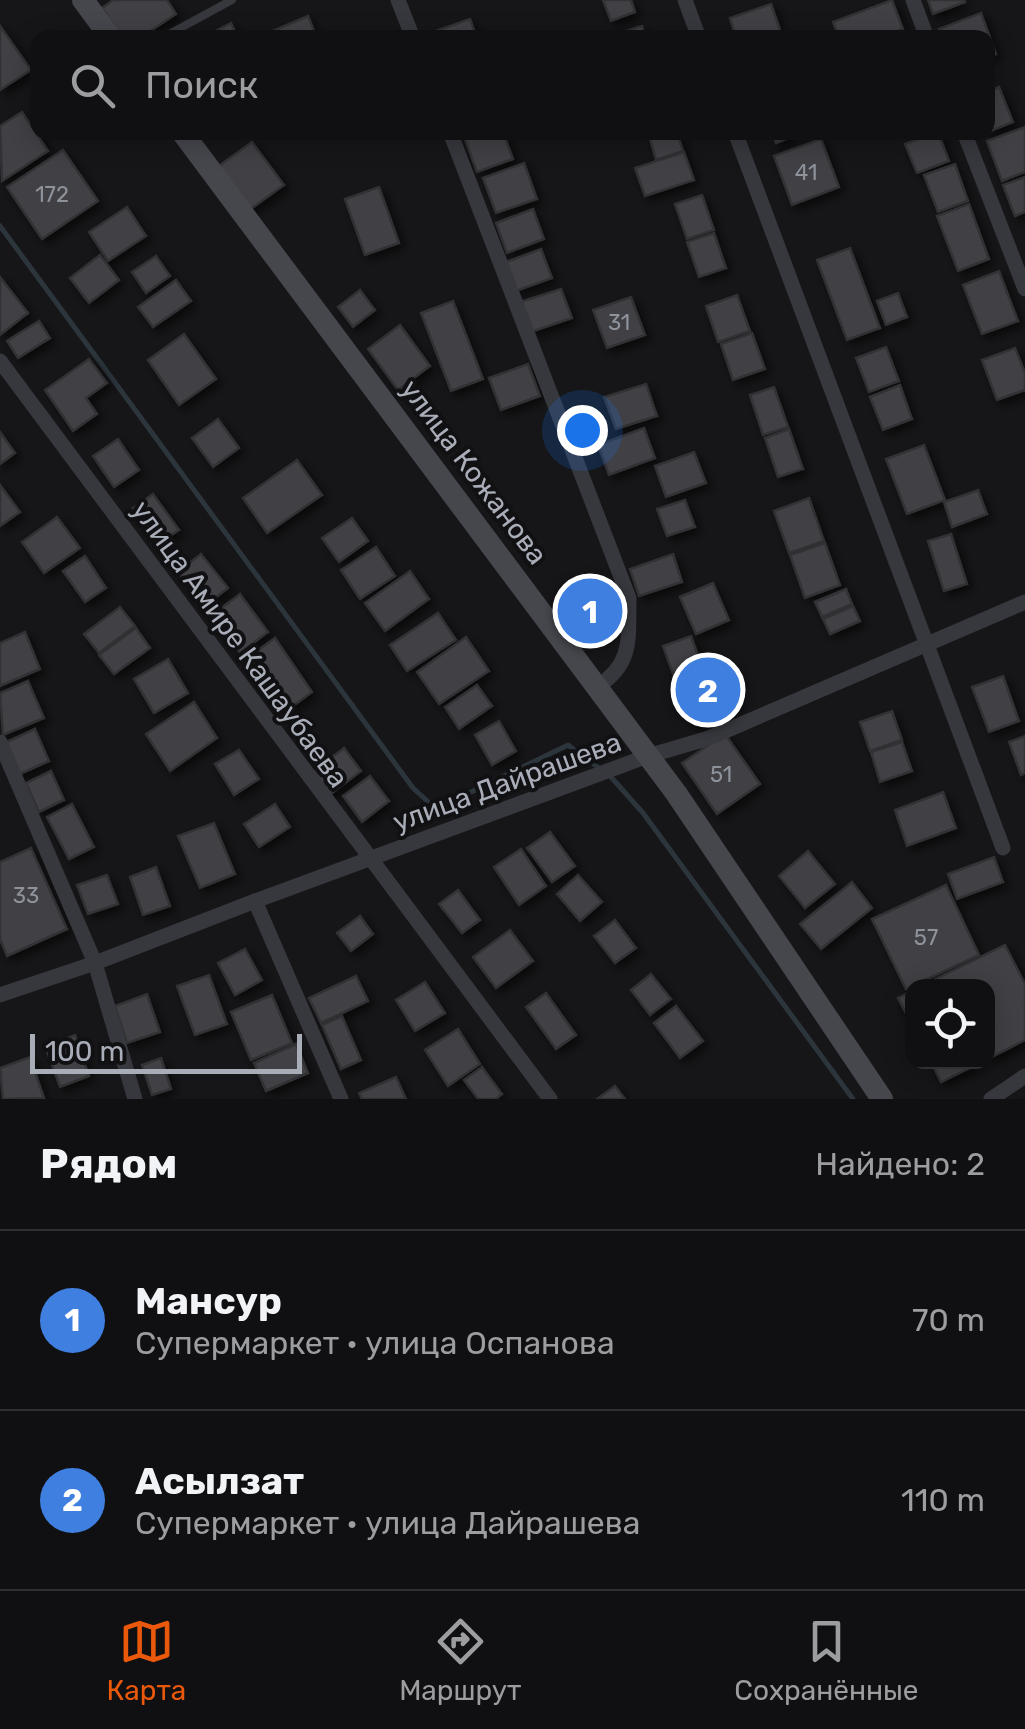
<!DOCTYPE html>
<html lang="ru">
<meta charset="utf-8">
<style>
body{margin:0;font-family:Rubik,sans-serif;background:#19191b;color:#f1f3f6}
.controls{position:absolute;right:30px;bottom:30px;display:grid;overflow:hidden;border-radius:20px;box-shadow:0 5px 25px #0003}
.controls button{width:90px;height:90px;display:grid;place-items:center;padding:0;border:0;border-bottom:2px solid #303032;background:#101012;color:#f1f3f6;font:50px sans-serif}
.scale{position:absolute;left:30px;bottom:25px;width:272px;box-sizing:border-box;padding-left:10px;border:5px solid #a8adb8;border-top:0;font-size:28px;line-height:35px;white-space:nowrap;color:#a8adb8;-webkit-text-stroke:8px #111113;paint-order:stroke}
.you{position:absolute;left:582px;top:430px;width:35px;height:35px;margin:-25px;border:8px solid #fff;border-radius:50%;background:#1a73e8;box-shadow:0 0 0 15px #1a73e833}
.badge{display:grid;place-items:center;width:65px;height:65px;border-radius:50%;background:#ea580c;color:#fff;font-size:32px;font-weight:700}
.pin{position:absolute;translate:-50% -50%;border:5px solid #fff;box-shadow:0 2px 10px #0006}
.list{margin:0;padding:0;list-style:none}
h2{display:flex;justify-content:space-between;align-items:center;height:130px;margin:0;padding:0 40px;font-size:42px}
h2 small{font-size:32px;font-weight:400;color:#9c9d9f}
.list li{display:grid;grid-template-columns:65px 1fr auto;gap:30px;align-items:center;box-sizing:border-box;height:180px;padding:0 40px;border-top:2px solid #303032}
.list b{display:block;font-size:38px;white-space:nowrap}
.list p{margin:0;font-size:32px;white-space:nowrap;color:#9c9d9f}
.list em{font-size:32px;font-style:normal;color:#9c9d9f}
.icon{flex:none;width:55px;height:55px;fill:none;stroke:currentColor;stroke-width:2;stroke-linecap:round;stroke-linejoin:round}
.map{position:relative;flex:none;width:1025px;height:1099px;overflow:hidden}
.search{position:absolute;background:#101012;box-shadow:0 5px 25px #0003;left:30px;right:30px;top:30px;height:110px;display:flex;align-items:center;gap:25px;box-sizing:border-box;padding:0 35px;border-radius:20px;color:#9c9d9f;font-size:38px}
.sheet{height:490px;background:#101012}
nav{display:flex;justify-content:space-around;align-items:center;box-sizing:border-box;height:140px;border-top:2px solid #303032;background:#101012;font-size:28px;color:#9c9d9f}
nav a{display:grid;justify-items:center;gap:5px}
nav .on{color:#ea580c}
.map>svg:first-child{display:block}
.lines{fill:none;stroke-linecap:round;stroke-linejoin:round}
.stream{stroke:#2c353c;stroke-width:5}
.building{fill:#404145;stroke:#303034;stroke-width:2.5;filter:url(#shadow)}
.lane{stroke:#37383d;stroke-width:8}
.street{stroke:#37383d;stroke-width:15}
.secondary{stroke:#45474d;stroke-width:22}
.labels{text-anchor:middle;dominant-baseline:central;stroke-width:8;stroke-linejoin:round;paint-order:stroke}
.number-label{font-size:22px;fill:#8e929b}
.street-label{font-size:28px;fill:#a8adb8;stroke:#111113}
</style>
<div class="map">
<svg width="1025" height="1099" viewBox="0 0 1025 1099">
<defs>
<filter id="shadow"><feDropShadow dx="4.5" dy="4.5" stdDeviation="5" flood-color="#0009"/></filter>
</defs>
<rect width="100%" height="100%" fill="#161618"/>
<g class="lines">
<polyline class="stream" points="0,226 413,788 436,809 568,745 611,777 643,813 853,1099"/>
</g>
<g class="building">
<polygon points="113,0 167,0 176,14 140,38 123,38 102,8"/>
<polygon points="603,0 631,0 635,12 611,21"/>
<polygon points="892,0 903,29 881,38 839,38 833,22"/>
<polygon points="928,0 964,0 965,2 933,14"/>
<polygon points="771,4 783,38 736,38 730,18"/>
<polygon points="981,13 996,54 988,57 988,38 942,38 939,29"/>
<polygon points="308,16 317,38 276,38 273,31"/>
<polygon points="470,19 477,38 428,38 427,34"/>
<polygon points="231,23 238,38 202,38"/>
<polygon points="0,26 31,70 0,90"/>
<polygon points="642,26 645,38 614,38 614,35"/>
<polygon points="999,87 1013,122 988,132 988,92"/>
<polygon points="22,112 48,151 2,181 0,126"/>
<polygon points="1025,127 1025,172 1002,181 987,141"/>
<polygon points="484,132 503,132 513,159 477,172 465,139"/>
<polygon points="648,132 677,132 683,151 656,160"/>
<polygon points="772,132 803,132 776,143"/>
<polygon points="938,132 949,161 917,173 905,144"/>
<polygon points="821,139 839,187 792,205 774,156"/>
<polygon points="252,142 284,185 245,213 213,170"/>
<polygon points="63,150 98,201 42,239 7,187"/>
<polygon points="684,152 694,180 645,196 635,168"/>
<polygon points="524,163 537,199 496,213 483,178"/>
<polygon points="955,164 968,201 938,212 924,175"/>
<polygon points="1025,177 1025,212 1015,216 1003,185"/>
<polygon points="379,187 399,243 365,255 345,199"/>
<polygon points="702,195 714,230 687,239 675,204"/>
<polygon points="969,204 989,259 958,271 937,216"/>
<polygon points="127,207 146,236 108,261 89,232"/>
<polygon points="533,209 544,239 507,253 496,223"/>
<polygon points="714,233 726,268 699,277 687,242"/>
<polygon points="850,248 880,328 847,340 817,260"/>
<polygon points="541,249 552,278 516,291 506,262"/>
<polygon points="100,255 119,280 89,303 70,278"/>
<polygon points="156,256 170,276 146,293 132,272"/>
<polygon points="999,271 1018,321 982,334 963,285"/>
<polygon points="0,277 28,313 0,335"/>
<polygon points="176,280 191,301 153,327 138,307"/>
<polygon points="561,289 572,318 531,332 520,302"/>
<polygon points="360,290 375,310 353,327 338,307"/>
<polygon points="898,293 907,317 886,325 877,301"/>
<polygon points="737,295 750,331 718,342 706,306"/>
<polygon points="631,297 645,335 607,348 593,310"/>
<polygon points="453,301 483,379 451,391 421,313"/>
<polygon points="39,321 50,338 18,358 7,341"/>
<polygon points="400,325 430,366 398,390 368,349"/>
<polygon points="752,333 765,369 733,380 721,344"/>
<polygon points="184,334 216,379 179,405 148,360"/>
<polygon points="886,347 899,381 869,392 856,358"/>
<polygon points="1015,348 1025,373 1025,390 997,400 982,360"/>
<polygon points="89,359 107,383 86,398 97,414 73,431 45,390"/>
<polygon points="528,364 540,396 501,410 489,378"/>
<polygon points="646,384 657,416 616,429 604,397"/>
<polygon points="900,385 912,419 883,430 870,397"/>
<polygon points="774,387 788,427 763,435 750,395"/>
<polygon points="218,419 239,448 213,467 192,438"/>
<polygon points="644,428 655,458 609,475 598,445"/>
<polygon points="789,429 803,469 778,477 765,438"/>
<polygon points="0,432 15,453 0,464"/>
<polygon points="118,439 139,470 114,487 93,456"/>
<polygon points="924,445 945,500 907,514 886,459"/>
<polygon points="694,452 706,483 666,497 655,466"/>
<polygon points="297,460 322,495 267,533 243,498"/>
<polygon points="0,485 20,512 0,526"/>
<polygon points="978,490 987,514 952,527 944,502"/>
<polygon points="153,494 179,530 158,544 133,508"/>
<polygon points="809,498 824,541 789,553 774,511"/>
<polygon points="685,500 695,527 667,536 657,509"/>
<polygon points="57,517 80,548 44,573 22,542"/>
<polygon points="352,518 368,541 339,562 322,538"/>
<polygon points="951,534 967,584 944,591 928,541"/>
<polygon points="825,543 840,585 805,598 790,555"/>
<polygon points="376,547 395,576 360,599 341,570"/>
<polygon points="201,554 228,588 205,606 178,572"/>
<polygon points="673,554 682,582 639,596 630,569"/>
<polygon points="85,556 106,588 85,602 63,571"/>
<polygon points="410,571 429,599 385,631 365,603"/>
<polygon points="713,583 729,620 696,634 680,597"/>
<polygon points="846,589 852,604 822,617 815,602"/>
<polygon points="240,594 268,632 240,653 212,615"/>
<polygon points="853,606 860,621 830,634 823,619"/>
<polygon points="120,607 135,626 99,653 84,634"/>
<polygon points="438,613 456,640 407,671 390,645"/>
<polygon points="136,628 150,648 114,674 99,655"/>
<polygon points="25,632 40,669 0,686 0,643"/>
<polygon points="691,636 701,664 673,674 663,646"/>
<polygon points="466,637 489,671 439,704 417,672"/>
<polygon points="275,638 312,692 289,709 250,656"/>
<polygon points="168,659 188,693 154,713 134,679"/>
<polygon points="712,659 735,706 696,725 673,678"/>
<polygon points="1003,676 1019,721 989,732 972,687"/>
<polygon points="28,681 44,718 3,735 0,693"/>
<polygon points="477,685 492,706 459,729 445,707"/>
<polygon points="194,702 217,738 170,771 146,734"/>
<polygon points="892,711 902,740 870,751 860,722"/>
<polygon points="499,721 516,751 492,765 475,735"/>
<polygon points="35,729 49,761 13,777 0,745"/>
<polygon points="725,734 760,784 717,814 682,763"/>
<polygon points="1025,736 1025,773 1021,775 1009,742"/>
<polygon points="902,742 912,771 880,782 871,752"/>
<polygon points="344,748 361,771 328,796 311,773"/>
<polygon points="239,750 259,779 234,795 215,764"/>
<polygon points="51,771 64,800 39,812 26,783"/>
<polygon points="370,776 389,801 362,822 343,796"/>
<polygon points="943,792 956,828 907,846 895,810"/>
<polygon points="72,804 94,847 69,859 47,817"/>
<polygon points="275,804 290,827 259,847 244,824"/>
<polygon points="214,823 235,874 200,888 178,836"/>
<polygon points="550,832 575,866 552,882 527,848"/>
<polygon points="31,848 67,929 7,956 0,939 0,862"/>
<polygon points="521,849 546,886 519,905 494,867"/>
<polygon points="808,851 835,884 805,908 779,876"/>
<polygon points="994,857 1003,882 957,899 948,874"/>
<polygon points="156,867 170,906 143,915 130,877"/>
<polygon points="107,875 118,904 88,914 77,885"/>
<polygon points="578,875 602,902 580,921 557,894"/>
<polygon points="852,882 872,908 821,949 800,924"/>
<polygon points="946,885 979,955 906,989 872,919"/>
<polygon points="458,890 480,920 462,933 439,904"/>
<polygon points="360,916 373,934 351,951 337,933"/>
<polygon points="615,920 636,948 615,963 594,936"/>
<polygon points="510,930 533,961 496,988 473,957"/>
<polygon points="1005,945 1025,984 1025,1040 988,1059 988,986 921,986"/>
<polygon points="245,949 262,980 235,995 218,963"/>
<polygon points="651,974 671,999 650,1015 631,990"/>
<polygon points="209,975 227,1024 195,1035 177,986"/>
<polygon points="356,976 368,1001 321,1023 309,998"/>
<polygon points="425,982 445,1013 415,1031 396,1000"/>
<polygon points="912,991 912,1025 898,998"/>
<polygon points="546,993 576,1035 556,1049 526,1007"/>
<polygon points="147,994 160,1032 127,1043 115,1006"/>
<polygon points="272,995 292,1043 251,1060 231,1012"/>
<polygon points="676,1006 703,1041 680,1058 654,1023"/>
<polygon points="342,1016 361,1060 341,1069 322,1025"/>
<polygon points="458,1029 480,1064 448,1086 425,1050"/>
<polygon points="75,1035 89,1076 60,1087 45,1046"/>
<polygon points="296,1044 308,1073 266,1091 254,1063"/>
<polygon points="30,1057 44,1098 3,1099 0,1068"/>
<polygon points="161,1058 171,1089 152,1095 142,1065"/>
<polygon points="931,1062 982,1062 941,1082"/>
<polygon points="482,1067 502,1094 496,1099 478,1099 464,1080"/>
<polygon points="396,1077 406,1099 362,1099 359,1093"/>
<polygon points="615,1086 625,1099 597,1099"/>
</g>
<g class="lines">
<polyline class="lane" points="162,38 232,0"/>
<g class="street">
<polyline points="398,0 413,38"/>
<polyline points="685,0 699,38"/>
<polyline points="913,0 927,38"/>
<path d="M450,132L629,598C628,638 634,663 597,687"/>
<polyline points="735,132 1003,848"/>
<polyline points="964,132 1025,289"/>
<polyline points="0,361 550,1099"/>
<polyline points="0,742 95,963 135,1099"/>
<polyline points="255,901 341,1099"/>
<polyline points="0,995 95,963 255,901 648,756 709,738 1025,602"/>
<polyline points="991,1099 1025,1076"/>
</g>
<g class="secondary">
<polyline points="83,0 111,38"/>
<polyline points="182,132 676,793 882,1099"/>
</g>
</g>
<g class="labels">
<g class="number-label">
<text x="806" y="172">41</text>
<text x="52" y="194">172</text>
<text x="619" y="322">31</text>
<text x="721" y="774">51</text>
<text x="26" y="895">33</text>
<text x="926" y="937">57</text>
</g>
<g class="street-label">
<text transform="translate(474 472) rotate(53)">улица Кожанова</text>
<text transform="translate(240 644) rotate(54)">улица Амире Кашаубаева</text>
<text transform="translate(507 782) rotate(-20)">улица Дайрашева</text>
</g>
</g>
</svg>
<div class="controls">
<button><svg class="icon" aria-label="locate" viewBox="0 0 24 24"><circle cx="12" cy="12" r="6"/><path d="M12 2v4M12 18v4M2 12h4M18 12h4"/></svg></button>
</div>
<div class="scale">100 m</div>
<div class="you"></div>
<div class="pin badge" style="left:590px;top:611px;background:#3f7fe0">1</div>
<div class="pin badge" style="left:708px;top:690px;background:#3f7fe0">2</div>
<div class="search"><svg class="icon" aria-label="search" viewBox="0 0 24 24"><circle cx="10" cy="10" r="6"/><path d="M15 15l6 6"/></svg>Поиск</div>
</div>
<section class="sheet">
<h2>Рядом<small>Найдено: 2</small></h2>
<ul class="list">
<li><span class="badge" style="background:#3f7fe0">1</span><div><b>Мансур</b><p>Супермаркет · улица Оспанова</p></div><em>70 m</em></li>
<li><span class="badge" style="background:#3f7fe0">2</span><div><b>Асылзат</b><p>Супермаркет · улица Дайрашева</p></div><em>110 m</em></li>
</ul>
</section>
<nav>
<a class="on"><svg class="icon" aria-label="map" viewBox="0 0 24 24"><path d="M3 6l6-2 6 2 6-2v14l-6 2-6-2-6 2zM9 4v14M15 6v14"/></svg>Карта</a>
<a><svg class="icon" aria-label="directions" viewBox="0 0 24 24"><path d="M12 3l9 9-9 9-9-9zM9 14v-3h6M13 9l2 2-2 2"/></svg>Маршрут</a>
<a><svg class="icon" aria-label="saved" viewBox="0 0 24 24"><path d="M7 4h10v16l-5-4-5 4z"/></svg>Сохранённые</a>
</nav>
